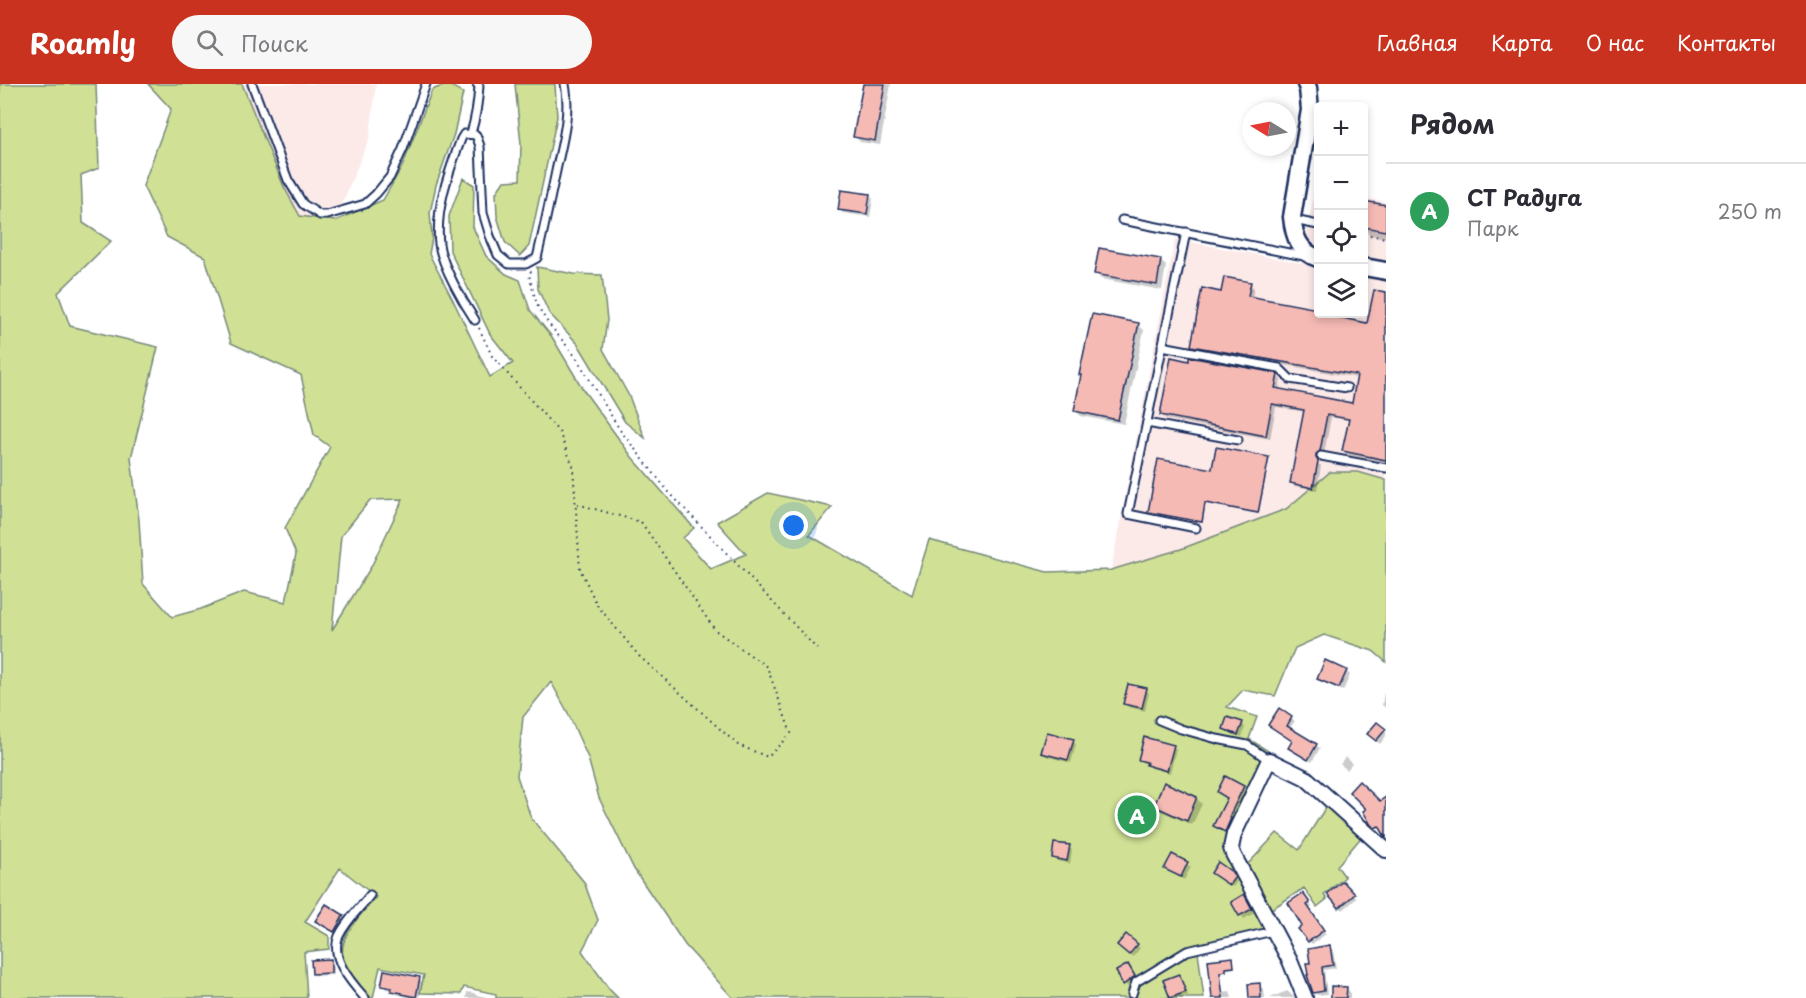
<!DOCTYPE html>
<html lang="ru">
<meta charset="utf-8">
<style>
body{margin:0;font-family:"Playpen Sans",sans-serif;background:#f7f7f7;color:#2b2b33}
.controls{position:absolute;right:18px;top:18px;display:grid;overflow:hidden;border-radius:6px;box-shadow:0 3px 9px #0003}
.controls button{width:54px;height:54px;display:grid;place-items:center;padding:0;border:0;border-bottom:2px solid #e1e1e2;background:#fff;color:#2b2b33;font:30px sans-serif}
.compass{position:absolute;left:1242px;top:18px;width:54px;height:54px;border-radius:50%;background:#fff;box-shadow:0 3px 9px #0003;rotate:280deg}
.you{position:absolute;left:794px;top:442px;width:21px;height:21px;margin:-15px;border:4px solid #fff;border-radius:50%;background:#1a73e8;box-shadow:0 0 0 9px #1a73e833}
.badge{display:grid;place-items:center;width:39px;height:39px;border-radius:50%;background:#c8321e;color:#fff;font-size:20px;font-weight:700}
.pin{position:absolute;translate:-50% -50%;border:3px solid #fff;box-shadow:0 2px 6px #0006}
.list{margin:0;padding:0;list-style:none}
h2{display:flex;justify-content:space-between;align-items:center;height:78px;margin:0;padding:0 24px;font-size:26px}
h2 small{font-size:20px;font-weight:400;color:#7c7c81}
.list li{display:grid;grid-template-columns:39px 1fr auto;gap:18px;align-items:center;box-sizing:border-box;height:96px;padding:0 24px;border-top:2px solid #e1e1e2}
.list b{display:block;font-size:22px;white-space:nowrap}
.list p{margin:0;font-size:20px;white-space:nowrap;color:#7c7c81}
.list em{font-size:20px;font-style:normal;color:#7c7c81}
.icon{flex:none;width:33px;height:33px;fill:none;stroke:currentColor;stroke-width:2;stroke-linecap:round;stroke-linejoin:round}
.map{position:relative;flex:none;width:1386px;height:914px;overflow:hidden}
header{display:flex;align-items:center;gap:36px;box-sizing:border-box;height:84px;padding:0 30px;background:#c8321e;color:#fff}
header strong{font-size:28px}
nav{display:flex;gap:33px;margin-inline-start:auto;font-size:21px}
.search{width:420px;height:54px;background:#f7f7f7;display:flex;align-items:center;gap:15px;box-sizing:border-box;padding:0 21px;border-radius:33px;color:#7c7c81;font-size:22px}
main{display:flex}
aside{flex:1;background:#fff}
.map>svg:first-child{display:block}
.built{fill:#fceae9}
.green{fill:#d0e195;stroke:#76887a;stroke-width:1.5;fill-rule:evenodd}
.shadow{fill:#0003}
.building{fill:#f6bab5;stroke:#1b2f5e;stroke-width:1.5}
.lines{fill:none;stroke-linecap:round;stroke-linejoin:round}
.service-casing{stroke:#1b2f5e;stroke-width:11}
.minor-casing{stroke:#1b2f5e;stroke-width:18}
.tertiary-casing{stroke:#1b2f5e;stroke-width:21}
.path{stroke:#1b2f5e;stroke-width:2;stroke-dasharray:1.5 4.5;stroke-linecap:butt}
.service{stroke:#fff;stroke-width:7}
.minor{stroke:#fff;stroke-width:14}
.tertiary{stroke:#fff;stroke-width:16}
</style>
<header>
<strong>Roamly</strong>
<div class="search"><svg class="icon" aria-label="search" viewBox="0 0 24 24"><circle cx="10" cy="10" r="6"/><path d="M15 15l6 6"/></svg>Поиск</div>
<nav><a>Главная</a><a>Карта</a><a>О нас</a><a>Контакты</a></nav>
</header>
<main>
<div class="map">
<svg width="1386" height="914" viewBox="0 0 1386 914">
<rect width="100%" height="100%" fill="#fff"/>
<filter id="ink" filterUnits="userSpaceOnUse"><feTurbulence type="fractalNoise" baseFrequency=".0167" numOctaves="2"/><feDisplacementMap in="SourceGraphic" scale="12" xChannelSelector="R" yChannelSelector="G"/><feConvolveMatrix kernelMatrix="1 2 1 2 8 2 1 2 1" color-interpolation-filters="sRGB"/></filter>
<g filter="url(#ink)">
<g class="built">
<polygon points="242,0 376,0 370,52 335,137 300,132 284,103"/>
<polygon points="1315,105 1318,105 1318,230 1364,230 1364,114 1386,118 1386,396 1358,388 1330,388 1286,425 1181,465 1111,486 1175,155 1301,179"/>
</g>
<g class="green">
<path d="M0,0H96L99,84L81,91L83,139L111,157L58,209L70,242L158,263L131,374L139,436L143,500L172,533L201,525L244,508L286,518L296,470L285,444L330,363L314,351L301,291L231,259L205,173L167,153L143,102L171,25L148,0H242L284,103L300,132L335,137L383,116L403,81L432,6C447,0 450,0 463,9L454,50L436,101L430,129L432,154L429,170L453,216L490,293L513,279L490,250L450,167L449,132L463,94L474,101L473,143L486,172L506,190L520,196L530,226L552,253L584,307L632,373L694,444L683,454L711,485L746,470L717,438L768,409L832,423L809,451L912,511L929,456L1047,488L1111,486L1181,465L1286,425L1330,388H1358L1386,396V578L1373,567L1324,551L1295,564L1275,612L1243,606L1227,623L1257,633L1249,655L1276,672L1239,753V767L1247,781L1277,749L1299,766L1329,718L1364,750L1337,782L1345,793L1324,811L1327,815L1317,823L1304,804L1270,826L1273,851L1198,868L1204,914H733L685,861L634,785L599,714L588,674L567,627L551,598L523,633L517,692L531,734L584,798L598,836L582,867L609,905L618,914H496V910L464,903L461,910L420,909L424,891L380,883L373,914H371C364,907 357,901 352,893C327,861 356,837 376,813L340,784L305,838L329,852V865L304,868L307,914H0ZM403,415L371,483L332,546L341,452L370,416Z"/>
<polygon points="515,0 555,0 557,33 529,162 520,172 505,158 497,132 496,109 504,97 520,96 521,60"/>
<polygon points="537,183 574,190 602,191 607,236 603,265 629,312 645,354 625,338 578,260 549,229 538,205"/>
</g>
<g class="shadow">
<polygon points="864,0 891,0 880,61 860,58 855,52"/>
<polygon points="870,112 873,115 870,133 843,129 840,125"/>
<polygon points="1364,118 1386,122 1386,154 1370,151 1364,144"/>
<polygon points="1161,177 1166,182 1162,206 1101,195 1096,189"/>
<polygon points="1250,200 1254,204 1252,214 1318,227 1318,230 1332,230 1335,233 1368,241 1386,209 1386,378 1348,371 1344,367 1350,337 1331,333 1324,370 1319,374 1319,380 1321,382 1317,406 1295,402 1291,398 1305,328 1276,323 1270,355 1166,335 1162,331 1276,291 1281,296 1279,307 1353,321 1358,294 1197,265 1193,261 1222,210"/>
<polygon points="1138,241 1144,246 1124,340 1081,332 1076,327 1082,292 1080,290"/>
<polygon points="1268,375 1269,376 1259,429 1206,419 1203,438 1151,429 1213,387"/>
<polygon points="1346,587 1350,591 1343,607 1322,598 1319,594"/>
<polygon points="1146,606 1149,609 1145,627 1128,623 1125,620"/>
<polygon points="1384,609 1386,609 1386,624 1382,621"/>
<polygon points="1291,634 1295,637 1289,645 1320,664 1312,678 1293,667 1294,658 1273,644"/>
<polygon points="1242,639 1245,643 1242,653 1228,648 1225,645"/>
<polygon points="1377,640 1386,648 1386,652 1380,660 1369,650"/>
<polygon points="1073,657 1076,660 1071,679 1046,672 1043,669"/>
<polygon points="1173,662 1176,665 1170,689 1151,684 1148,680 1143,679 1140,675"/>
<polygon points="1346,673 1352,680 1347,686 1340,680"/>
<polygon points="1243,703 1247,707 1231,736 1234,739 1229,751 1215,742 1228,715 1218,708"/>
<polygon points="1196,714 1202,720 1192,741 1161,727 1155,722"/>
<polygon points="1069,763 1072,766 1070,780 1057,777 1053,774"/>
<polygon points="1172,772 1191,783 1184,796 1166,785"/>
<polygon points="1231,789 1237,797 1233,803 1216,792"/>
<polygon points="1343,799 1357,814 1343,826 1329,810"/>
<polygon points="1244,812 1254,829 1244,835 1233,818"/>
<polygon points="1307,814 1312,823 1309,825 1326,850 1312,860 1309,857 1304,842"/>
<polygon points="343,832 346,836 337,850 321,840"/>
<polygon points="1138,862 1140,864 1133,873 1131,871"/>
<polygon points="1329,863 1333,866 1336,884 1324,886 1327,910 1317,911 1314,908 1312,880"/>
<polygon points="1233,875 1235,884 1226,885 1227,888 1220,889 1223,908 1230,907 1232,914 1214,914 1210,877"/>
<polygon points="330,877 333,880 334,891 316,892 313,889"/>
<polygon points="1128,882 1137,896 1128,903 1125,900"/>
<polygon points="1178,891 1182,895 1188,911 1181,914 1173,914"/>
<polygon points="419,894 422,898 419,914 407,913 396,910 392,906 386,905 383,901"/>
<polygon points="1259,901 1264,906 1265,914 1252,914"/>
<polygon points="1347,905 1350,908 1350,914 1332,914"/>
<polygon points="1287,907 1295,914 1270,914"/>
<polygon points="467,908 474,909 476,911 492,914 466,914"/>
</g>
<g class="building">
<polygon points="863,0 885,0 875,57 853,53"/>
<polygon points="841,106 870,110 867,130 838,126"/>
<polygon points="1364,117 1386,121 1386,146 1385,147 1364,143"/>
<polygon points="1099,164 1161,175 1157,201 1094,190"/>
<polygon points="1224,193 1251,198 1248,212 1318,225 1318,230 1331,230 1331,232 1367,239 1374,206 1386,208 1386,376 1342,367 1349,335 1327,331 1320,367 1316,370 1316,374 1318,377 1313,404 1290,399 1304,326 1272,320 1266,352 1160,331 1171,273 1189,277 1189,273 1276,289 1278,291 1275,304 1352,319 1357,291 1191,262 1202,204 1221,208"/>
<polygon points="1092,230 1139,239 1118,336 1074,327 1081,291 1079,291"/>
<polygon points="1216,363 1269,373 1258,429 1205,419 1202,438 1148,428 1158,375 1212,385"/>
<polygon points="1325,576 1347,586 1339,604 1317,595"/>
<polygon points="1128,600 1147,604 1142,624 1123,620"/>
<polygon points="1279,624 1292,633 1287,642 1317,660 1308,676 1288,664 1292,657 1268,641"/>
<polygon points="1227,633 1243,638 1238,651 1223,645"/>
<polygon points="1377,638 1386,645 1376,657 1367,650"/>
<polygon points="1047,648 1074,655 1068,676 1041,669"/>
<polygon points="1144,653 1174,661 1167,687 1146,681 1147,678 1138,676"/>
<polygon points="1225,692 1244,702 1229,733 1231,734 1225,748 1213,742 1227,714 1217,708"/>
<polygon points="1359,697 1380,717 1386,713 1386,754 1379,742 1375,744 1371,741 1363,727 1366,725 1349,708"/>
<polygon points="1164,698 1197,713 1187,737 1154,722"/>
<polygon points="1054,759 1070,761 1067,777 1052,774"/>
<polygon points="1172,770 1188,778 1181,793 1164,785"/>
<polygon points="1218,778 1232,788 1235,793 1229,801 1211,789"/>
<polygon points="1343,797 1355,810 1339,824 1327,810"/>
<polygon points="1303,809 1310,819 1307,821 1324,846 1308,858 1298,845 1302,842 1288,819"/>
<polygon points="1244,810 1252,825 1239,832 1231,818"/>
<polygon points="326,820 344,831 334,848 315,837"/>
<polygon points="1126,850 1138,860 1129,871 1117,861"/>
<polygon points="1330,861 1333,881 1322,883 1324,907 1313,909 1307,891 1308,891 1306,879 1310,879 1308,865"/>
<polygon points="1233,873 1234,883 1226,884 1226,887 1220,888 1223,914 1212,914 1208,876"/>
<polygon points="331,875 331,889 312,890 311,876"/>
<polygon points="1128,880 1135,892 1123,901 1116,887"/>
<polygon points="384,886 420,893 416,913 402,910 402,909 391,907 392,904 381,902"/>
<polygon points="1179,890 1186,908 1170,914 1163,896"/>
<polygon points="1260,899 1261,914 1249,914 1248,900"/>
<polygon points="1331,902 1347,903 1346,914 1331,914"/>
</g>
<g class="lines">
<defs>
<g id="service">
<polyline points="252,0 288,96 303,120 320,131 327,131 365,120 376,110 390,93 403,65 426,0"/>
<path d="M471,49C476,33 478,19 479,2L477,0"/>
<polyline points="1122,136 1304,172"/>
<polyline points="1294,136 1318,141"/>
<polyline points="1186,148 1128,430 1196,444"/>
<path d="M475,236C463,218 442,182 439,160C435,124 449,88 461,55L464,50L476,51L480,62L483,129L490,152L498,171L509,180H526L537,174C544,145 550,116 556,87C562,59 571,29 565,0"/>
<polyline points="1162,262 1279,284 1290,295 1347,304"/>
<polyline points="1147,339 1238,356"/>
<polyline points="1321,372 1386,384"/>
<polyline points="1159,636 1181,645 1217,655 1247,661 1269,676"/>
<polyline points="1132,910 1136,898 1187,867 1273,847"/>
<path d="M365,914C352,899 329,874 339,852C346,837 360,824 370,811"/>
</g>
<polyline id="minor" points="1305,914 1290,877 1233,770 1231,764 1234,750 1269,676 1306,694 1386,766"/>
<g id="tertiary">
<path d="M1306,0L1308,4L1310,26L1292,133C1294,152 1299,168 1318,174"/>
<polyline points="1364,183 1386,187"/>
</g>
</defs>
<use href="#service" class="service-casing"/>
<use href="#minor" class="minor-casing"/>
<use href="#tertiary" class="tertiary-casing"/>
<g class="path">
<polyline points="1364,150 1386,154"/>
<polyline points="531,187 529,191 537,221 548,239 576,273 620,346 667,406 817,565"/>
<polyline points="479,244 492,272 559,348 573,382 580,485 597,521 639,572 738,661 768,673 791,649 767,583 715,546 641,438 577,420"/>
</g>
<use href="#service" class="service"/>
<use href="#minor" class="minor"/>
<use href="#tertiary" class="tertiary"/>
</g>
</g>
</svg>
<div class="controls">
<button>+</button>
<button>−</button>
<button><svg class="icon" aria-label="locate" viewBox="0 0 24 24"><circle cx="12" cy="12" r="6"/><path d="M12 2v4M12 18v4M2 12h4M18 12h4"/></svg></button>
<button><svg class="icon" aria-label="layers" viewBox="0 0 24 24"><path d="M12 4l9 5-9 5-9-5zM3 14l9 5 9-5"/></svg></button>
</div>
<svg class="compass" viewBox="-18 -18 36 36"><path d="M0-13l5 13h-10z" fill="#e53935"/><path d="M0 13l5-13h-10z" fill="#7c7c81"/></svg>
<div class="you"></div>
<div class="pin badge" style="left:1137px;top:731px;background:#2e9e5b">A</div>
</div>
<aside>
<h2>Рядом<small></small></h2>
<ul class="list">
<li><span class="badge" style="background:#2e9e5b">A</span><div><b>СТ Радуга</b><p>Парк</p></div><em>250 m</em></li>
</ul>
</aside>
</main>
